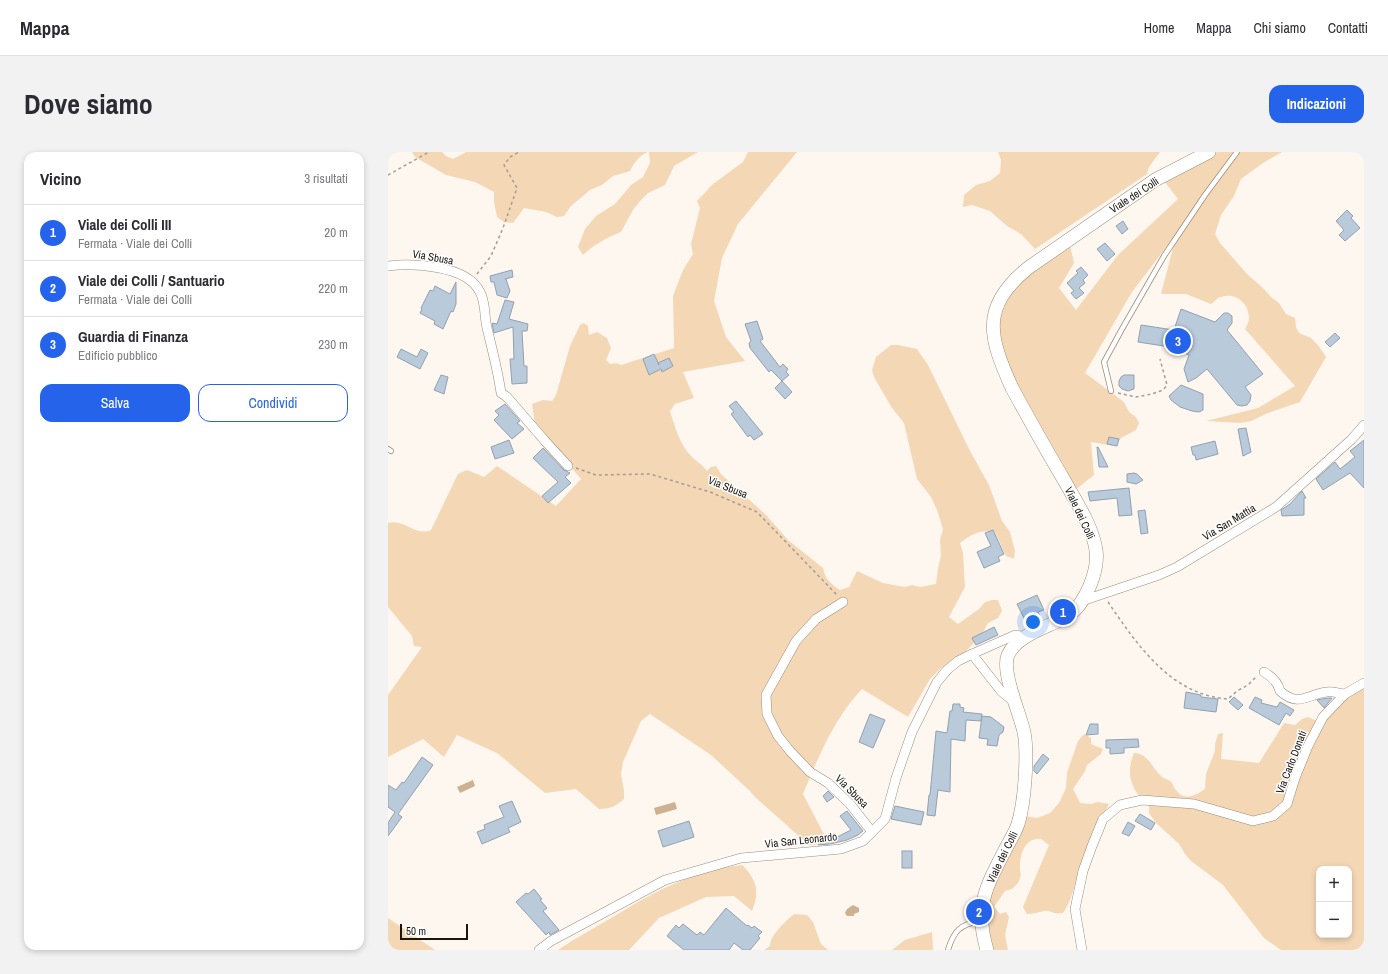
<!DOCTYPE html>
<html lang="it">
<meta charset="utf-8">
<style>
body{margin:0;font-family:"Archivo Narrow",sans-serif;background:#f2f2f3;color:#2b2b33}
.controls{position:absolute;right:12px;bottom:12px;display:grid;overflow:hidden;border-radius:8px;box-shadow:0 2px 6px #0003}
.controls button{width:36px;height:36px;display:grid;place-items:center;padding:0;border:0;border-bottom:1px solid #e1e1e2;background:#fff;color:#2b2b33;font:20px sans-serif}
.scale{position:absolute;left:12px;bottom:10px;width:68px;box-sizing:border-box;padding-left:4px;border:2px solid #1a150f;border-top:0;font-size:11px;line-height:14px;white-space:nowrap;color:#1a150f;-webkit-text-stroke:3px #fff;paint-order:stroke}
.you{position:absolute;left:645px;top:470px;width:14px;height:14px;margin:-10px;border:3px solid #fff;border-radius:50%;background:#1a73e8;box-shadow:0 0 0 6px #1a73e833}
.badge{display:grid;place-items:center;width:26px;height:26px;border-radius:50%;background:#2563eb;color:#fff;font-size:13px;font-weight:700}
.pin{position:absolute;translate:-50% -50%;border:2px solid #fff;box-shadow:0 1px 4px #0006}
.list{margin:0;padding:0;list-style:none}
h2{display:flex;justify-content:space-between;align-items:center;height:52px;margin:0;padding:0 16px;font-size:17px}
h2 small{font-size:13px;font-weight:400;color:#7c7c81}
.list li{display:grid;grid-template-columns:26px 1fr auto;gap:12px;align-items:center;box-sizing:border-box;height:56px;padding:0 16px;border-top:1px solid #e1e1e2}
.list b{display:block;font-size:15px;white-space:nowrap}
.list p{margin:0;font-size:13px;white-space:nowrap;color:#7c7c81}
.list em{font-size:13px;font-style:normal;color:#7c7c81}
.actions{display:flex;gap:8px;padding:12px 16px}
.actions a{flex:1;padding:9px 0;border:1px solid #2563eb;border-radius:12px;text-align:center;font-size:14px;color:#2563eb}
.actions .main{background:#2563eb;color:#fff}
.map{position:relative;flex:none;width:976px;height:798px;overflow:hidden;border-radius:12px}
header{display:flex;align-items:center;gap:24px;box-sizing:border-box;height:56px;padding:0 20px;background:#fff;border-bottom:1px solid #e1e1e2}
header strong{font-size:19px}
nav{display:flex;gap:22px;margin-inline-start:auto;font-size:14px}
.intro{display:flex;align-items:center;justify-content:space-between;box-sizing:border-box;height:96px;padding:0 24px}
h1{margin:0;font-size:28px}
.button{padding:10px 18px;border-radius:12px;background:#2563eb;color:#fff;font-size:14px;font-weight:700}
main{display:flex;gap:24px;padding:0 24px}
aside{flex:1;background:#fff;border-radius:12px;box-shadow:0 2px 6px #0003}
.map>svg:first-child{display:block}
.green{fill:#f4d7b5;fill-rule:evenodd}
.water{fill:#ceb190}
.building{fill:#b9cada;stroke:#92a1b1}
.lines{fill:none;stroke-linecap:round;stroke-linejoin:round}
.lane-casing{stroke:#9b8d7c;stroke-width:6}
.street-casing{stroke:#9b8d7c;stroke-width:10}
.secondary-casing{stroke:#9b8d7c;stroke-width:14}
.path{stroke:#a39d97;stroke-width:1.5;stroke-dasharray:3 3;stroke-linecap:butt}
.lane{stroke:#fff;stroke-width:4.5}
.street{stroke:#fff;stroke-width:9}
.secondary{stroke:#fff;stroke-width:13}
.labels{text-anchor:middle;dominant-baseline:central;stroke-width:3;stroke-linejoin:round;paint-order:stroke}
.street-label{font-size:11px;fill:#1a150f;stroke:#fff}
</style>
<header>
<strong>Mappa</strong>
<nav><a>Home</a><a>Mappa</a><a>Chi siamo</a><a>Contatti</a></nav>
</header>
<div class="intro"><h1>Dove siamo</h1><a class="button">Indicazioni</a></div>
<main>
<aside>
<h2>Vicino<small>3 risultati</small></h2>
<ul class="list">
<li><span class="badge">1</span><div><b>Viale dei Colli III</b><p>Fermata · Viale dei Colli</p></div><em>20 m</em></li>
<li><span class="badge">2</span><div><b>Viale dei Colli / Santuario</b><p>Fermata · Viale dei Colli</p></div><em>220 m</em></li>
<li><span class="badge">3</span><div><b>Guardia di Finanza</b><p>Edificio pubblico</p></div><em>230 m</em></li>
</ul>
<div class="actions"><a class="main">Salva</a><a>Condividi</a></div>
</aside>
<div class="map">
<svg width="976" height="798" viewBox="0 0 976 798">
<rect width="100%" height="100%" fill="#fef7f0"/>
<g class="green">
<path d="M24,0H54L58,4L65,7L78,0H260C251,4 247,9 242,19L225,24L214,33L202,38L183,54L176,64L169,65L158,60L136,56L125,71L116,70L109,65L106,50V40L87,30L58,23L27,5Z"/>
<path d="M261,0H310L286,14L277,33L260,41L252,49L245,58L233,80C218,86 207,92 195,103L190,95L197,77L208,64L227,52L243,33L255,25L262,11Z"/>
<path d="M360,0H409L350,72L334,106L326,149L338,185L357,209L295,220L306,246L287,252L282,259C287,275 291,291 303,304C309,310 314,312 319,319L323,315L328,314L333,322L378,363L400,388L435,416C437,427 443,432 452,438L461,435L469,419L495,431L517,435L524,433L532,435L548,432L550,416L553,404L552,388L555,377L549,358L543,345L529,327L516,271L504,256L486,225L484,218L488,205L503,193H510L529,197L540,213L581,297L601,333L614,369L622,380L627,399L626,407L618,404L607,380C593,377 583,382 572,391L575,401L577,435L561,465L570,472L591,457L597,450L604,448H610L614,459L610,466L600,471L593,484L575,502L553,516L542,527L520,565L474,537C446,566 430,606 415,642L441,692L421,693L366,644L362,639L323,603L262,562L253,569L235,610L233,622L236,639V647C228,654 222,657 211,657L188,637L157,641L109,601L69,583L56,605L35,587L0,605V543L34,495L26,494L24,484L0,455V371C16,366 28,385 43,378L70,322L79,318L96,325L109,314L168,354L193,327L147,273L144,252L155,248L164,249L168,243L182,194L192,173L196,171L200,174L201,183L209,180L219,186L223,196L218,208L222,212L229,211L233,213L286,196L285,144L295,118L305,102L303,92L312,56L309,49L325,32L355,10Z"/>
<polygon points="610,0 772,0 761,15 759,22 647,97 633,82 619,74 602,59 584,53 575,55 576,43 588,33 602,29 612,21 613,8"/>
<path d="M829,0H894L875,11L853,27L846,44L833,63L827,82L832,91L859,122L877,138L884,146L891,151L898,162L907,166L908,175L911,181L923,186L930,193L938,205L912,250L880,261L863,269L852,271L818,269L870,256L907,234L857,177C859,174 861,169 861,166C861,151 847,140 833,145C829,146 826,150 823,152L798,142H773L789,81L744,140L697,221L736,250L741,260L748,265L751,271L748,278L733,286L726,294L703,290L706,323L686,339L621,222L609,188L614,150L646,117L682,93L686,111L671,136L688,158L730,103L790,47L777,30Z"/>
<path d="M976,534V798H893L876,786L835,733L803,709L797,702L791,692L768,671L761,661V653C743,639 737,622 746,601C760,601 764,616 774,625C777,627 782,628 784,631C785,633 786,635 787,637C797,650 806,644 817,637L818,622L827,599V592L830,582L835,581L833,607L871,611L896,571L907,573L914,567L920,565L927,568L935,567L954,543ZM931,717H961V783H931Z"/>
<path d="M696,582L703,586V592L715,597L713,602L699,613L697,619L685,637L692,651L703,652L710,650L721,652C710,676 700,700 690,724C685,737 683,750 675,761C664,763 663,758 656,759C650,760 645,762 639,762L635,755L661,693L653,687C649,687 644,687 641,690C633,696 630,714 633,723L630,731L624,737L617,739L606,755L612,762L618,760L621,765L617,783L620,798H604L597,771L598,748L637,664L649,666L662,661L671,651L678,636L679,621L690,589Z"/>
<path d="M354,713C369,728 372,739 364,759L346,744L318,745L271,766L241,798H170C189,785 210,774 230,762C267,739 310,717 354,713Z"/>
<path d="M406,762L419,763L425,770L433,792L440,798H376L382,794C382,783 398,769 406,762Z"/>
<polygon points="0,766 47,798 0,798"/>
<polygon points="544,780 545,798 504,798 517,788"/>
</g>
<g class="water">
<polygon points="85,628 87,634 72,641 69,635"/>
<polygon points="287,650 289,657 268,663 266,656"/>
<polygon points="465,753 471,756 471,760 466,762 466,764 459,764 457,761 459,757"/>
</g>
<g class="building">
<polygon points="959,58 965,64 963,66 972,76 957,89 951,83 956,78 948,69"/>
<polygon points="735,69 740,77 734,82 728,74"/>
<polygon points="717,91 727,102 719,109 709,97"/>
<polygon points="693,115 700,123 695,128 697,131 691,136 696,141 688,147 683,141 686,139 679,131 690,121 688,119"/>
<polygon points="124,118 125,125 117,127 118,127 122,139 119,146 109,143 106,130 103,130 102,124"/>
<polygon points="68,130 68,152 65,160 63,159 55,177 46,172 47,169 32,161 34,157 33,156 42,138 45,139 47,134 62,142"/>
<polygon points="117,148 126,150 121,167 140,172 139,179 134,179 136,214 139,214 139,231 124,232 122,207 126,207 125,175 106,181 104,171 109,172"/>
<polygon points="793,157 827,170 836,161 840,161 844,164 844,171 839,178 875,222 857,235 863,243 862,249 859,253 854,254 849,253 819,217 808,226 800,230 796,217 801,203 782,195 750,190 753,173 786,178"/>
<polygon points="369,169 375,187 372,189 392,215 395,212 400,217 398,220 401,223 394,229 383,218 381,220 362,196 361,191 363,189 357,172"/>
<polygon points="947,181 952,186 942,195 937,190"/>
<polygon points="13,197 29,205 33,197 40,201 32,217 9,205"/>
<polygon points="266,202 271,213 270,211 281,206 285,214 274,220 273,217 261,223 255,207"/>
<polygon points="53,223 60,225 56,242 46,238"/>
<polygon points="736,223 746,223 746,237 740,239 734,237 731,234 731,229 733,225"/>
<polygon points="394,229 404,240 397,247 387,236"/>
<polygon points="793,233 815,242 815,258 811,260 804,259 792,255 783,248 781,244"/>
<polygon points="348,249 375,282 366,288 362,283 360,285 343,262 346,260 341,254"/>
<polygon points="117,252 132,269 129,271 136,277 124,287 106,268 111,263 107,259"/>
<polygon points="858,276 863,300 855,304 850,277"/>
<polygon points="721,285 731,287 729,294 719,292"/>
<polygon points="121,288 126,301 107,307 103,295"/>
<polygon points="976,288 976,336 962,321 935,338 928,327 947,310 952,317 967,305 962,299"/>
<polygon points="827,289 830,302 808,308 807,303 805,303 803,295"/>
<polygon points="709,295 710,295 720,315 711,315"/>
<polygon points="155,296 176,318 182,321 177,325 183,331 160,351 154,344 170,330 145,306"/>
<polygon points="746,321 749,322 755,328 748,332 739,330 739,322"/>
<polygon points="741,336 744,363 731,364 729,346 702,349 700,340"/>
<polygon points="914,339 918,346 916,346 916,363 894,364 893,358 902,352"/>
<polygon points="757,358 760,381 753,382 750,359"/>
<polygon points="605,378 616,402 610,405 612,409 596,416 589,400 603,394 597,381"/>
<polygon points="649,443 656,458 650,460 652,464 638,470 629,452"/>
<polygon points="606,475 610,483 588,493 584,486"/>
<polygon points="798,540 813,543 813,545 830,547 828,560 796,556"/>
<polygon points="846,545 855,553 850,558 841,550"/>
<polygon points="867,545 874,548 873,551 889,555 892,550 906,558 902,564 898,561 891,573 861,556"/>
<polygon points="940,546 944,546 936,556 929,548"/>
<polygon points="565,552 572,552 572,555 576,556 575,560 594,562 593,569 578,568 577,589 563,587 562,640 550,638 547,664 539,663 541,643 542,643 548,579 559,581 562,559 564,559"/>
<polygon points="482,562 497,568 485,596 471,590"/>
<polygon points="594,564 603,565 616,575 615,580 611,583 609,594 599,593 600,587 591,586"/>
<polygon points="702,572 710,572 710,582 698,583"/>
<polygon points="750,587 751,595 736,596 736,601 722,602 722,596 718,596 718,588"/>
<polygon points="655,602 661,607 649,622 646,619 646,614"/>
<polygon points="34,605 45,613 10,662 14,665 0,684 0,671 7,660 0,655 0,633 8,638 14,630 16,631"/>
<polygon points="440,639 446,645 439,650 435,644"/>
<polygon points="124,649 133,670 120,676 122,680 94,692 89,680 97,677 96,673 116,665 111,654"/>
<polygon points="507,654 536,660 533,673 503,667"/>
<polygon points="459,659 475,679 470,683 459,688 442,692 430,693 447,681 449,685 463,678 452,664"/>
<polygon points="752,662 767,671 763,678 747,669"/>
<polygon points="301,669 306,685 275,695 270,679"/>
<polygon points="740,670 747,674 741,684 734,681"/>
<rect x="514" y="699" width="10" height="17"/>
<polygon points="146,737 154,747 152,748 159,756 155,759 171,778 162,783 161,780 158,783 128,750 138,741 140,742"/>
<polygon points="338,756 359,774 360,773 364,776 366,774 374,780 370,784 372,786 362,798 355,798 346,791 341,798 296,798 279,784 288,773 291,776 295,772 309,783 312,780 316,783"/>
</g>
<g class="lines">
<defs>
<g id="lane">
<polyline points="723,239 716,210 734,177 776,104 817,43 849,0"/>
<polyline points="0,297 3,299"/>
<path d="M560,798C566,778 572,773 593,768"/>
</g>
<g id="street">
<path d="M0,114C25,111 79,113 92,140C98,151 96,164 99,176C104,197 110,219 113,241L119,245L157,289L180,314"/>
<polyline points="694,449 771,423 789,415 888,355 964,287 976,273"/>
<polyline points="455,450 428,467 408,489 378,543 379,562 390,584 402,599 422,620 440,631 462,652 484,680"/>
<polyline points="584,502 613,539 626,550"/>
<path d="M876,520C883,524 890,530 892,539C911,556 919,542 939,540C945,539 952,542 957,542"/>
<polyline points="151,798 163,789 277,728 353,706 453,697 475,689 497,667 508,626 524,580 549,530 559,518 570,509 584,502 627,483 638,485"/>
<polyline points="694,798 687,757 695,719 704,694 715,667 732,653 754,648 806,652 865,669 885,664 899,652 907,626 920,594 935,565 957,542 976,531"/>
</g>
<path id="secondary" d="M599,798C586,755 598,735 617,698C621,690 627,681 630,672C634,659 636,642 637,628C638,613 639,595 636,580C632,562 613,519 620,503C628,485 653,477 670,469C673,467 678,466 681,463C698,451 711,418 708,398C704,373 688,350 676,328C658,298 641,267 624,236C601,185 592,155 640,116L767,28L821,0"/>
</defs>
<use href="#lane" class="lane-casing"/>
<use href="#street" class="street-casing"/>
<use href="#secondary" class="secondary-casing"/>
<g class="path">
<polyline points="0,23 41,0"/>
<polyline points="89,122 103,104 115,76 129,36 116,13 122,5 131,0"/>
<polyline points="730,241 748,245 764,242 775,238 779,233 772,207"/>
<polyline points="188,316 208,323 262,322 322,340 369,360 449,443"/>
<path d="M720,450C750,494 783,543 840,547L849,539L860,533L868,525"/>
</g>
<use href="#lane" class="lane"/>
<use href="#street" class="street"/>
<use href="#secondary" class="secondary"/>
</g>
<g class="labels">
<g class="street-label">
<text transform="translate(746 43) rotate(-33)">Viale dei Colli</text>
<text transform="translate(45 105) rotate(10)">Via Sbusa</text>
<text transform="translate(340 335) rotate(22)">Via Sbusa</text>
<text transform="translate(692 361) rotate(65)">Viale dei Colli</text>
<text transform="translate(841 370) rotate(-31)">Via San Mattia</text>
<text transform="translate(903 610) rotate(-69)">Via Carlo Donati</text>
<text transform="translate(464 639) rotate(45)">Via Sbusa</text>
<text transform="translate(413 688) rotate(-6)">Via San Leonardo</text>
<text transform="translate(614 705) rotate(-64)">Viale dei Colli</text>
</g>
</g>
</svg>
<div class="controls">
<button>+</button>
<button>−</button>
</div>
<div class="scale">50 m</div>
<div class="you"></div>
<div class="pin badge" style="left:675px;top:460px">1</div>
<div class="pin badge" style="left:591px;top:760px">2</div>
<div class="pin badge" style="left:790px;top:189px">3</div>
</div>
</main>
